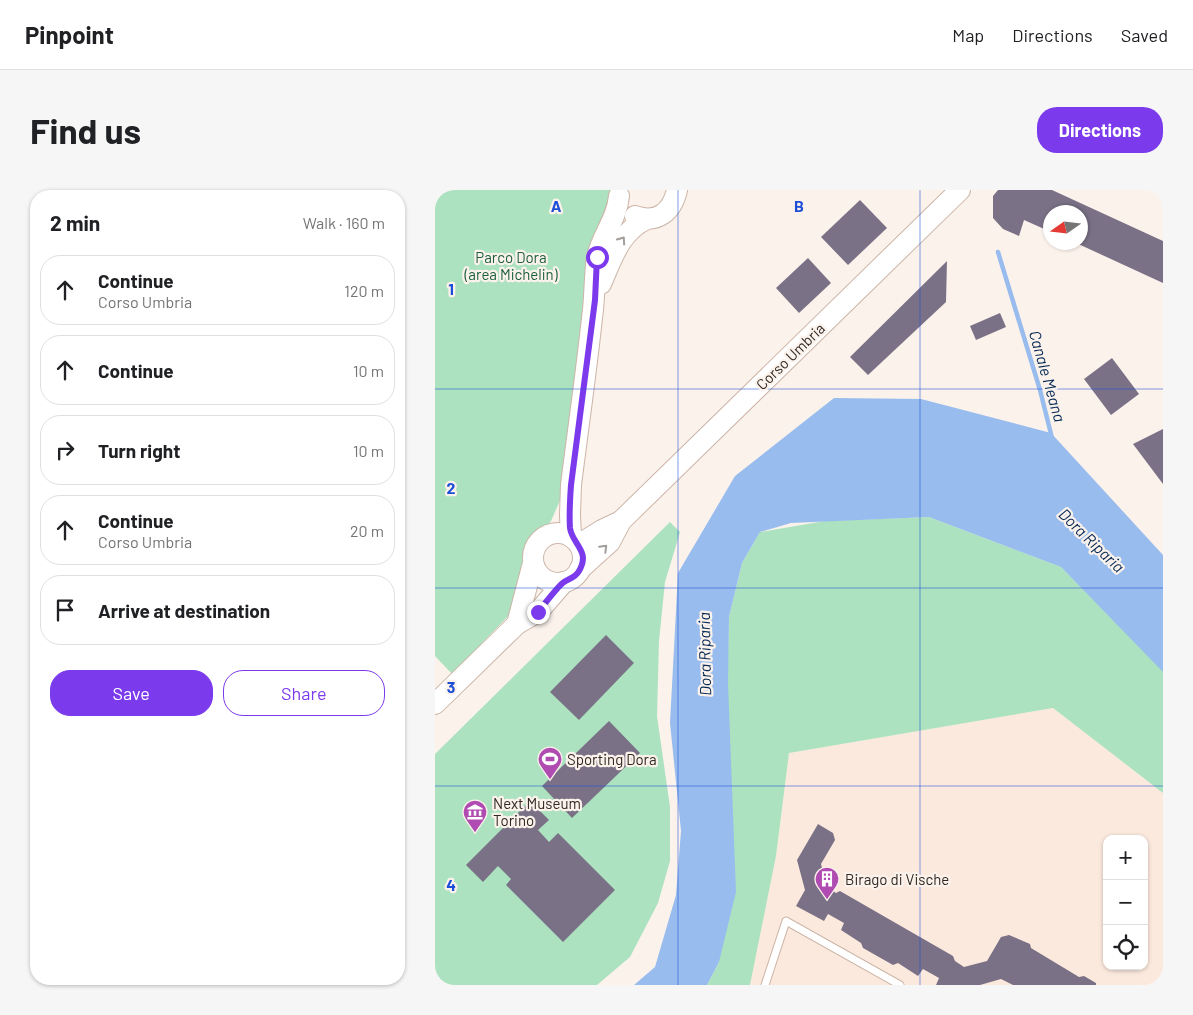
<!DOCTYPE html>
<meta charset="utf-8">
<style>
body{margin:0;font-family:Barlow,sans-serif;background:#f6f6f6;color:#202124}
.controls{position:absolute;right:15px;bottom:15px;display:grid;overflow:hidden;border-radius:10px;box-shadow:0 1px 4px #0004}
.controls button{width:45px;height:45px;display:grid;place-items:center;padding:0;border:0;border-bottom:1px solid #e0e0e0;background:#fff;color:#202124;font:25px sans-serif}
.compass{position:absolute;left:608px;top:15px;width:45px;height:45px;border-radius:50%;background:#fff;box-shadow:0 1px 4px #0004;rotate:256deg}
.stop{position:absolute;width:15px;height:15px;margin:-11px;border:4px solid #7c3aed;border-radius:50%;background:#fff}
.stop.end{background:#7c3aed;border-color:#fff;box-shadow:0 1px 5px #0008}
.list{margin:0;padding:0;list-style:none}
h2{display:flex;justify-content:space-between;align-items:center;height:65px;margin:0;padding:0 20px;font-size:21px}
h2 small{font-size:16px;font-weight:400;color:#757577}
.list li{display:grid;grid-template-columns:32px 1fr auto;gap:15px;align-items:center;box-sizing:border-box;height:70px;margin:0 10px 10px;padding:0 10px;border:1px solid #e0e0e0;border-radius:20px}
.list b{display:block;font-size:19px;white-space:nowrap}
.list p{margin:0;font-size:16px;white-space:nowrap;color:#757577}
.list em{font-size:16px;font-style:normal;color:#757577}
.actions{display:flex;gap:10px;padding:15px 20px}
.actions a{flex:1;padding:11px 0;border:1px solid #7c3aed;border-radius:20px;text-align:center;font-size:18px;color:#7c3aed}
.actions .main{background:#7c3aed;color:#fff}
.icon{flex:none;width:28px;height:28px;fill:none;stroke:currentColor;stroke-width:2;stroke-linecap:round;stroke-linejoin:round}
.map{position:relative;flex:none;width:728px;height:795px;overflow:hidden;border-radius:20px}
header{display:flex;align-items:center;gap:30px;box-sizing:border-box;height:70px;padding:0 25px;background:#fff;border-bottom:1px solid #e0e0e0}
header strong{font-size:24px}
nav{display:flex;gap:28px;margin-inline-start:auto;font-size:18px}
.intro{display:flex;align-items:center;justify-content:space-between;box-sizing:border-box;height:120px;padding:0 30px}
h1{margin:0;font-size:35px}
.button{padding:12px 22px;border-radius:20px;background:#7c3aed;color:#fff;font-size:18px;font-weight:700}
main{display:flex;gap:30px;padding:0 30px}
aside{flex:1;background:#fff;border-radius:20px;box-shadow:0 1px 4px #0004}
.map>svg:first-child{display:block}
.built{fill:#fce9de;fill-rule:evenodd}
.green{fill:#ace2c0}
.water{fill:#98bced}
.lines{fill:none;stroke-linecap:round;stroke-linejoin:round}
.stream{stroke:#98bced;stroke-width:4.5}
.building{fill:#7a7186}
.lane-casing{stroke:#ccb5a7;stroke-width:9}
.secondary-casing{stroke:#ccb5a7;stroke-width:22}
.lane{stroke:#fff;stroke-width:7}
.secondary{stroke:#fff;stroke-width:20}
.oneway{stroke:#a29e9c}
.route{stroke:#7c3aed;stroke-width:6}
.grid{fill:none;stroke:#1d4ed8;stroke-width:1;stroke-opacity:0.55}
.labels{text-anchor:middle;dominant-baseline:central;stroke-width:4.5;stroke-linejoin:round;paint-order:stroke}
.park-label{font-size:15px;fill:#1b5f3d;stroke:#fbf2ec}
.street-label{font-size:15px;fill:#312823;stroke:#fbf2ec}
.poi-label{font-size:15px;fill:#312823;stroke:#fbf2ec;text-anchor:start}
.water-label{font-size:16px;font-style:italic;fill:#062955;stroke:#fbf2ec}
.grid-label{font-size:16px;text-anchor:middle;font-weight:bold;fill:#1d4ed8;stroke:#fbf2ec;stroke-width:4.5;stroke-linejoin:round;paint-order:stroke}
</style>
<header>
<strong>Pinpoint</strong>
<nav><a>Map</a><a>Directions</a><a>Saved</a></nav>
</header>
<div class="intro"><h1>Find us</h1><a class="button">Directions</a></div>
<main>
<aside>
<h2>2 min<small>Walk · 160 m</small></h2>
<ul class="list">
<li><svg class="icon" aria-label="ahead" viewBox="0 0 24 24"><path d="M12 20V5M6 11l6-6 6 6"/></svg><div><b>Continue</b><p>Corso Umbria</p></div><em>120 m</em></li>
<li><svg class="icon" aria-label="ahead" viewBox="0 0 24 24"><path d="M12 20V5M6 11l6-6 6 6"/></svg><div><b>Continue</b></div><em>10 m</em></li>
<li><svg class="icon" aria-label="right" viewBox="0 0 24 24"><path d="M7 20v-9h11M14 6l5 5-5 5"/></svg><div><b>Turn right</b></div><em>10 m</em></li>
<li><svg class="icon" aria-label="ahead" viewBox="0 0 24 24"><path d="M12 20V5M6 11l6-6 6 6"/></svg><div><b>Continue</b><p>Corso Umbria</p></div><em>20 m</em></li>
<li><svg class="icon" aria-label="arrive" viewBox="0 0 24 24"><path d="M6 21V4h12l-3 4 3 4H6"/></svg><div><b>Arrive at destination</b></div></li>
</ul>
<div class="actions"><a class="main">Save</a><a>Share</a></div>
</aside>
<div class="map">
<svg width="728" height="795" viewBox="0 0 728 795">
<rect width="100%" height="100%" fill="#fbf2ec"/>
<path class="built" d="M618,518L728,603V795H315L341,666L354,563ZM672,649H709V776H672Z"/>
<g class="green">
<polygon points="0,0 176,0 176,15 153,71 126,308 116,331 98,353 93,363 88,411 17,484 0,466"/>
<polygon points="494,327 626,377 728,481 728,603 618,518 354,563 341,666 315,795 272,795 284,772 294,427 307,373 325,342 390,331"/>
<polygon points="235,332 245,342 230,392 224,451 222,526 235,617 235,671 223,713 195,767 162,795 0,795 0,564"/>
</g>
<polygon class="water" points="399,208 486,209 616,243 728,365 728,482 626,377 494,327 356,333 325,342 307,373 294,427 293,493 301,702 284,772 272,795 199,795 220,777 241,705 246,641 235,533 243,383 300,286"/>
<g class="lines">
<polyline class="stream" points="563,62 605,200 617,248"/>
</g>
<g class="building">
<polygon points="563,0 617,0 728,51 728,93 639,52 646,52 646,22 616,22 616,42 589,30 584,46 568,39 558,28 558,6"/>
<polygon points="425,10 452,38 413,75 386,47"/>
<polygon points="373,68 396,93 364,123 341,98"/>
<polygon points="512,71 511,112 433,185 415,167"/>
<polygon points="565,123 571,137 541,150 535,136"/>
<polygon points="677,168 704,204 676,225 649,189"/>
<polygon points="728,239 728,294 698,254"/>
<polygon points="171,445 199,473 144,530 115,502"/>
<polygon points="174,531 205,563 137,628 107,596"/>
<polygon points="95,611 114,630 103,640 114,652 123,643 180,700 128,752 71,695 76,689 63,676 48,692 31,675"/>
<polygon points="383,634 398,643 400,650 386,674 392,697 401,703 405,701 518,766 520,771 529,777 552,771 566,747 574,745 595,754 596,758 644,787 649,786 661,793 661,795 578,795 566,789 545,795 501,795 504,788 488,779 483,786 463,773 458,775 428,758 426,753 406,740 409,733 393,724 389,731 361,716 370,700 362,670"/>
</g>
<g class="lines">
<defs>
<polyline id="lane" points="330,795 351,731 465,795"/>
<g id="secondary">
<path d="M200,26C222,34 237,22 242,0"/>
<path d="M166,94C177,69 185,41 212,29"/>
<circle cx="123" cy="368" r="25"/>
<path d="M136,347L135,325L136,295C143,239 151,184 157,128C160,108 159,87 162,67C167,45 182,29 184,6"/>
<polyline points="142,352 151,350 167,340 186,331"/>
<polyline points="145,379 175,352 186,331 525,0"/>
<polyline points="82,434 98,373"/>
<polyline points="0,514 82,434 103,422 129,392"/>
</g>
</defs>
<use href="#lane" class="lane-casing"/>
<use href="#secondary" class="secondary-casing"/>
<use href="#lane" class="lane"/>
<use href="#secondary" class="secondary"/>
</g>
<defs><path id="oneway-chevron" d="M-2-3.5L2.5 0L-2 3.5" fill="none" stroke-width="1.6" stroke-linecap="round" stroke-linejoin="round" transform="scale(1.25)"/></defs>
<g class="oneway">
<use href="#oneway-chevron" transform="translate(187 50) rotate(-55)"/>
<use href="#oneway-chevron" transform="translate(169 358) rotate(-45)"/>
</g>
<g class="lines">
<path class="route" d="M103,422C109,415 122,397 129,392C135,388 140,388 144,381C156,361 137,354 135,338C134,324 135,309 136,295L160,110L162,67"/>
</g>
<path class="grid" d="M243,0V795M485,0V795M0,199H728M0,398H728M0,596H728"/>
<defs>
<symbol id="stadium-pin" viewBox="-11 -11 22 30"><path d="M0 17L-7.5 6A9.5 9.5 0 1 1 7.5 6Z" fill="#af4bb1" stroke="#fbf2ec"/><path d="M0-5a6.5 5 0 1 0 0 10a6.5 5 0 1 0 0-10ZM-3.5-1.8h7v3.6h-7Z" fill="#fff"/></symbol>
<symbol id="museum-pin" viewBox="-11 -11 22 30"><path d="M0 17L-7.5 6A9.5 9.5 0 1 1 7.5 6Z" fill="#af4bb1" stroke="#fbf2ec"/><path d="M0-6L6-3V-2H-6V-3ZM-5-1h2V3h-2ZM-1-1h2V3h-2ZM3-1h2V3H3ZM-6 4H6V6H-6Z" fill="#fff"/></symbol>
<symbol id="building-pin" viewBox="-11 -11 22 30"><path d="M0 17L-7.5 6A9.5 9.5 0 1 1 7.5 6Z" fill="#af4bb1" stroke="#fbf2ec"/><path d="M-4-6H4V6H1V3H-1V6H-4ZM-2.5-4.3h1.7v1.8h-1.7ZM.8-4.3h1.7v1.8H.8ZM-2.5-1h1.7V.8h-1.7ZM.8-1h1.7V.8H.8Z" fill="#fff"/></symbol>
</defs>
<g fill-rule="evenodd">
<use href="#stadium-pin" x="101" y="555" width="28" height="38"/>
<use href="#museum-pin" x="26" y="608" width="28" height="38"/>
<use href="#building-pin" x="378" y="675" width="28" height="38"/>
</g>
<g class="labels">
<g class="park-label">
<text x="76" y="67">Parco Dora<tspan x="76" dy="17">(area Michelin)</tspan></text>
</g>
<g class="street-label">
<text transform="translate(355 166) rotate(-44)">Corso Umbria</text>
</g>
<g class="poi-label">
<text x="132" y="569">Sporting Dora</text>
<text x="58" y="613">Next Museum<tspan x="58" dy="17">Torino</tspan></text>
<text x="410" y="689">Birago di Vische</text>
</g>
<g class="water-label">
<text transform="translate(613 186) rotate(74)">Canale Meana</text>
<text transform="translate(657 350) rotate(44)">Dora Riparia</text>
<text transform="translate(269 464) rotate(-91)">Dora Riparia</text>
</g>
</g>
<g class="grid-label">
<text x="121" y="22">A</text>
<text x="364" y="22">B</text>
<text x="16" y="105">1</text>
<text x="16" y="304">2</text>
<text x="16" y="503">3</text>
<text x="16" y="701">4</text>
</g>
</svg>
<div class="controls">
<button>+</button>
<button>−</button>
<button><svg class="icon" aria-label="locate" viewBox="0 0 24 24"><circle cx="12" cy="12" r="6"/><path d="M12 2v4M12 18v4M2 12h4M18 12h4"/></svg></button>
</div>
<svg class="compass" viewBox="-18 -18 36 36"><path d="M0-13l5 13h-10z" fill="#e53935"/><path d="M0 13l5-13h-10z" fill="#757577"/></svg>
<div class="stop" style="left:162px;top:67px"></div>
<div class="stop end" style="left:103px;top:422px"></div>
</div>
</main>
